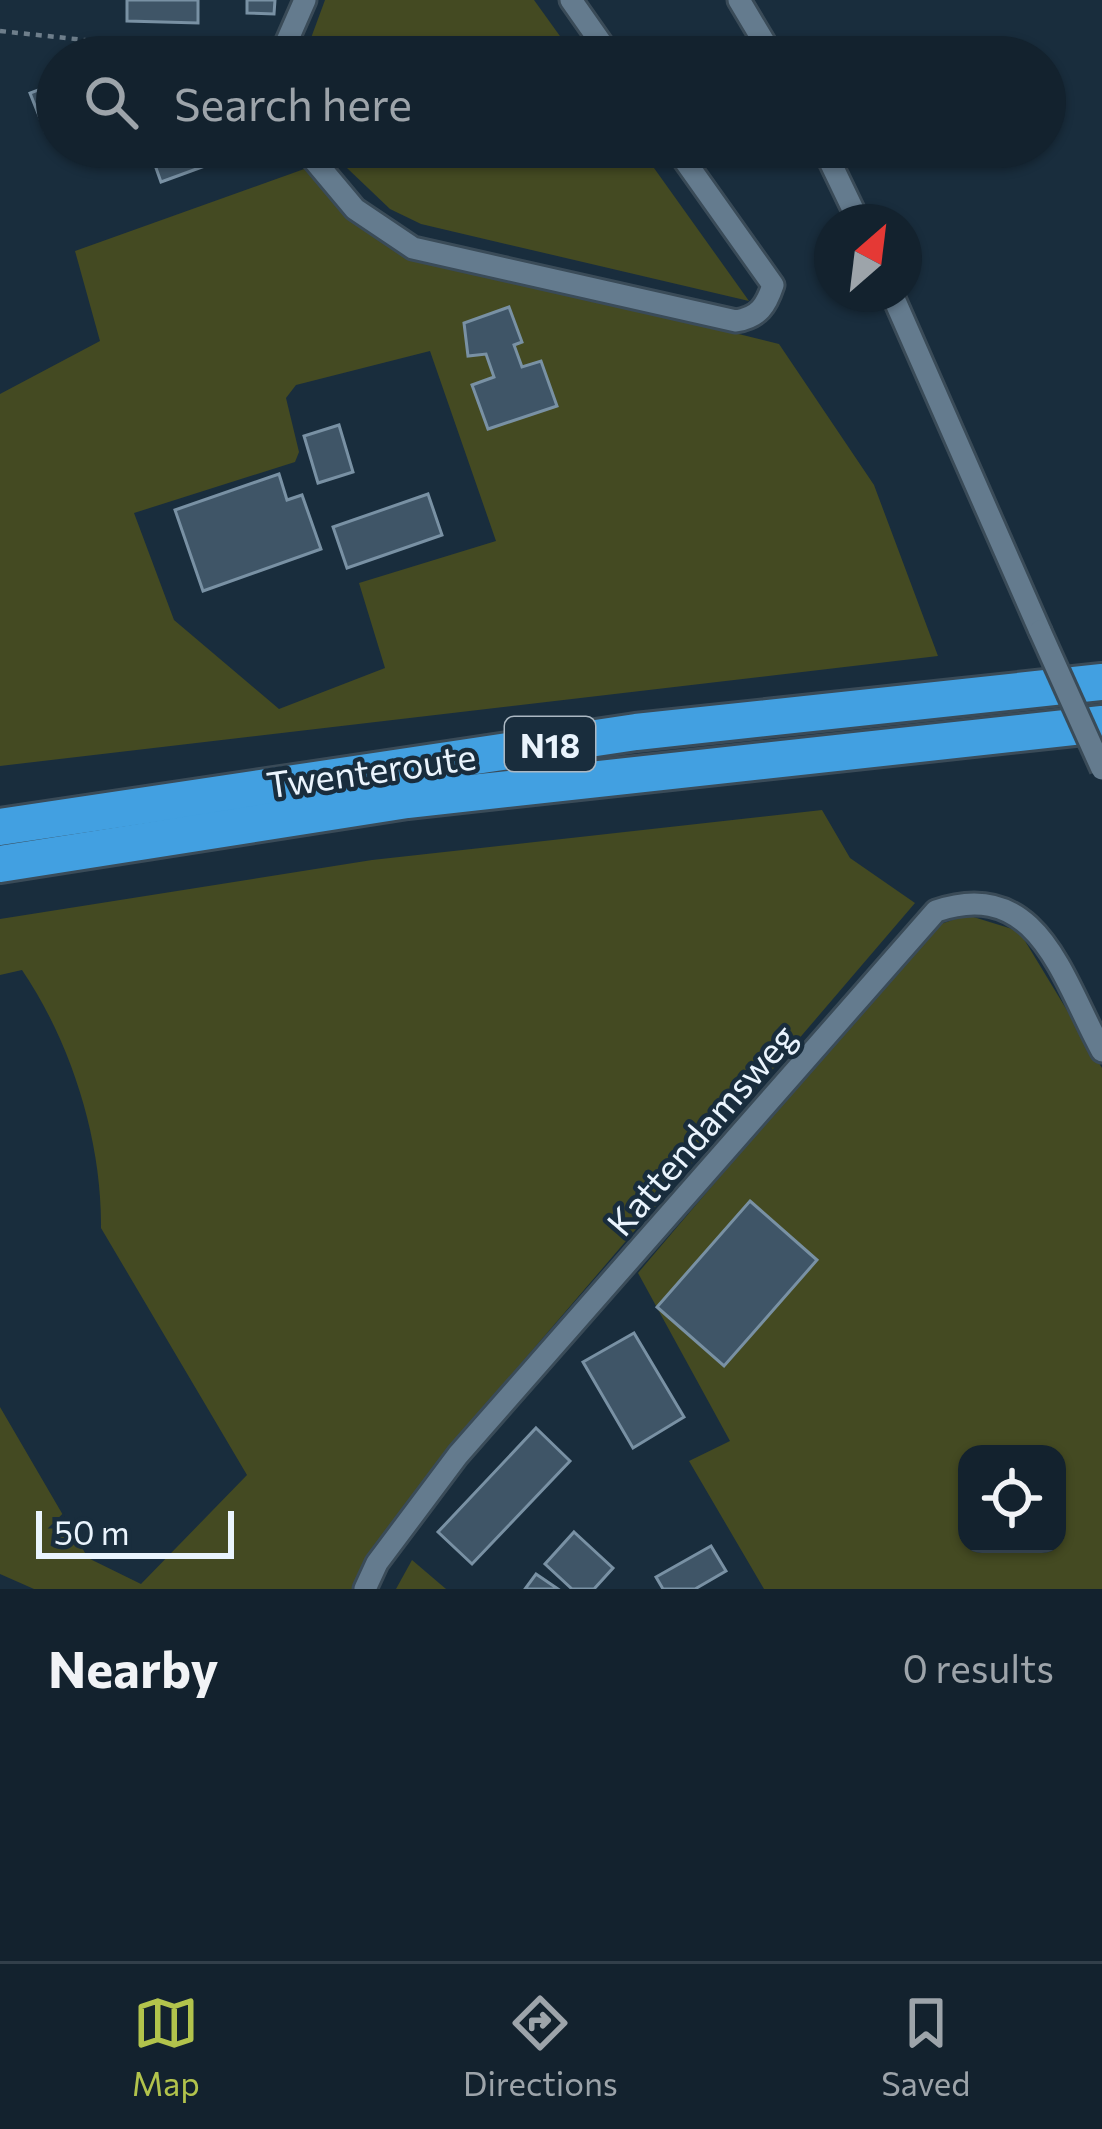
<!DOCTYPE html>
<style>
body{margin:0;font-family:Commissioner,sans-serif;background:#202f3a;color:#f1f3f6}
.controls{position:absolute;right:36px;bottom:36px;display:grid;overflow:hidden;border-radius:24px;box-shadow:0 3px 9px #0004}
.controls button{width:108px;height:108px;display:grid;place-items:center;padding:0;border:0;border-bottom:3px solid #323f4a;background:#13222e;color:#f1f3f6;font:60px sans-serif}
.compass{position:absolute;left:814px;top:204px;width:108px;height:108px;border-radius:50%;background:#13222e;box-shadow:0 3px 9px #0004;rotate:28deg}
.scale{position:absolute;left:36px;bottom:30px;width:198px;box-sizing:border-box;padding-left:12px;border:6px solid #eaf4fd;border-top:0;font-size:33px;line-height:42px;white-space:nowrap;color:#eaf4fd;-webkit-text-stroke:9px #192d3d;paint-order:stroke}
.list{margin:0;padding:0;list-style:none}
h2{display:flex;justify-content:space-between;align-items:center;height:156px;margin:0;padding:0 48px;font-size:51px}
h2 small{font-size:39px;font-weight:400;color:#9da4aa}
.icon{flex:none;width:66px;height:66px;fill:none;stroke:currentColor;stroke-width:2;stroke-linecap:round;stroke-linejoin:round}
.map{position:relative;flex:none;width:1102px;height:1589px;overflow:hidden}
.search{position:absolute;background:#13222e;box-shadow:0 3px 9px #0004;left:36px;right:36px;top:36px;height:132px;display:flex;align-items:center;gap:30px;box-sizing:border-box;padding:0 42px;border-radius:66px;color:#9da4aa;font-size:45px}
.sheet{height:372px;background:#13222e}
nav{display:flex;justify-content:space-around;align-items:center;box-sizing:border-box;height:168px;border-top:3px solid #323f4a;background:#13222e;font-size:33px;color:#9da4aa}
nav a{display:grid;justify-items:center;gap:6px}
nav .on{color:#b2c34c}
.map>svg:first-child{display:block}
.green{fill:#444a22;fill-rule:evenodd}
.building{fill:#3f5567;stroke:#7991a4;stroke-width:3}
.lines{fill:none;stroke-linecap:round;stroke-linejoin:round}
.minor-casing{stroke:#3a4b58;stroke-width:27}
.trunk-casing{stroke:#3a4b58;stroke-width:42}
.path{stroke:#6e7e8b;stroke-width:4.5;stroke-dasharray:6 6;stroke-linecap:butt}
.minor{stroke:#647b8e;stroke-width:21}
.trunk{stroke:#42a0e1;stroke-width:36}
.minor-bridge-casing{stroke:#3a4b58;stroke-width:27;stroke-linecap:butt}
.minor-bridge{stroke:#647b8e;stroke-width:21}
.labels{text-anchor:middle;dominant-baseline:central;stroke-width:9;stroke-linejoin:round;paint-order:stroke}
.shield{fill:#192d3d;stroke:#abb8c3;stroke-width:3}
.shield-label{font-size:33px;font-weight:bold;fill:#eaf4fd}
.street-label{font-size:36px;fill:#eaf4fd;stroke:#192d3d}
</style>
<div class="map">
<svg width="1102" height="1589" viewBox="0 0 1102 1589">
<rect width="100%" height="100%" fill="#192d3d"/>
<g class="green">
<polygon points="325,0 534,0 575,57 304,57"/>
<polygon points="325,147 639,147 749,301 421,224 390,209"/>
<path d="M307,168L355,214L536,284L779,344L874,485L938,656L0,766V394L100,341L75,251ZM430,351L496,541L359,583L385,668L279,709L174,620L134,513L295,462L299,452L286,398L296,385Z"/>
<path d="M822,810L850,858L915,903L448,1449L360,1589H34L0,1574V1407L88,1558L141,1584L247,1475L101,1228C102,1140 71,1042 22,970L0,975V919L372,860Z"/>
<path d="M967,915L1019,931L1102,1068V1589H764L689,1461L730,1441L638,1273L932,927ZM967,1454H1057V1544H967Z"/>
<polygon points="412,1560 446,1589 396,1589"/>
</g>
<g class="building">
<polygon points="127,0 198,0 198,23 127,21"/>
<polygon points="247,0 275,0 274,14 247,13"/>
<polygon points="57,83 57,126 45,131 30,93"/>
<polygon points="216,147 221,160 161,182 150,151 139,155 157,147"/>
<polygon points="509,307 522,342 514,345 522,367 541,361 557,406 488,429 472,385 494,377 486,354 468,356 464,323"/>
<polygon points="339,425 353,472 318,483 304,436"/>
<polygon points="279,474 287,500 302,495 321,549 203,591 175,510"/>
<polygon points="428,494 442,535 347,568 333,527"/>
<polygon points="750,1201 817,1260 724,1366 657,1307"/>
<polygon points="634,1333 684,1417 633,1448 583,1362"/>
<polygon points="536,1428 570,1461 472,1564 438,1532"/>
<polygon points="574,1532 613,1568 594,1589 572,1589 545,1564"/>
<polygon points="711,1546 726,1571 695,1589 663,1589 656,1577"/>
<polygon points="536,1574 558,1589 525,1589"/>
</g>
<g class="lines">
<defs>
<g id="minor">
<polyline points="571,0 611,57"/>
<polyline points="739,0 773,57"/>
<polyline points="280,57 305,0"/>
<path d="M303,147L355,209L413,248L736,321C759,317 766,306 773,285L675,147"/>
<polyline points="823,147 859,222"/>
<polyline points="892,294 1040,631"/>
<path d="M365,1589L377,1563L458,1455L936,911C1038,876 1062,978 1102,1051"/>
</g>
<g id="trunk">
<polyline points="0,827 636,732 1102,682"/>
<polyline points="0,864 407,800 1102,724"/>
</g>
</defs>
<use href="#minor" class="minor-casing"/>
<use href="#trunk" class="trunk-casing"/>
<polyline class="path" points="0,31 244,57"/>
<use href="#minor" class="minor"/>
<use href="#trunk" class="trunk"/>
<defs>
<polyline id="minor-bridge" points="1040,631 1102,769"/>
</defs>
<use href="#minor-bridge" class="minor-bridge-casing"/>
<use href="#minor-bridge" class="minor-bridge"/>
</g>
<g class="labels">
<rect class="shield" x="505" y="717" width="90" height="54" rx="9"/>
<g class="shield-label">
<text x="550" y="744">N18</text>
</g>
<g class="street-label">
<text transform="translate(371 769) rotate(-8)">Twenteroute</text>
<text transform="translate(700 1129) rotate(-49)">Kattendamsweg</text>
</g>
</g>
</svg>
<div class="controls">
<button><svg class="icon" aria-label="locate" viewBox="0 0 24 24"><circle cx="12" cy="12" r="6"/><path d="M12 2v4M12 18v4M2 12h4M18 12h4"/></svg></button>
</div>
<svg class="compass" viewBox="-18 -18 36 36"><path d="M0-13l5 13h-10z" fill="#e53935"/><path d="M0 13l5-13h-10z" fill="#9da4aa"/></svg>
<div class="scale">50 m</div>
<div class="search"><svg class="icon" aria-label="search" viewBox="0 0 24 24"><circle cx="10" cy="10" r="6"/><path d="M15 15l6 6"/></svg>Search here</div>
</div>
<section class="sheet">
<h2>Nearby<small>0 results</small></h2>
<ul class="list">
</ul>
</section>
<nav>
<a class="on"><svg class="icon" aria-label="map" viewBox="0 0 24 24"><path d="M3 6l6-2 6 2 6-2v14l-6 2-6-2-6 2zM9 4v14M15 6v14"/></svg>Map</a>
<a><svg class="icon" aria-label="directions" viewBox="0 0 24 24"><path d="M12 3l9 9-9 9-9-9zM9 14v-3h6M13 9l2 2-2 2"/></svg>Directions</a>
<a><svg class="icon" aria-label="saved" viewBox="0 0 24 24"><path d="M7 4h10v16l-5-4-5 4z"/></svg>Saved</a>
</nav>
